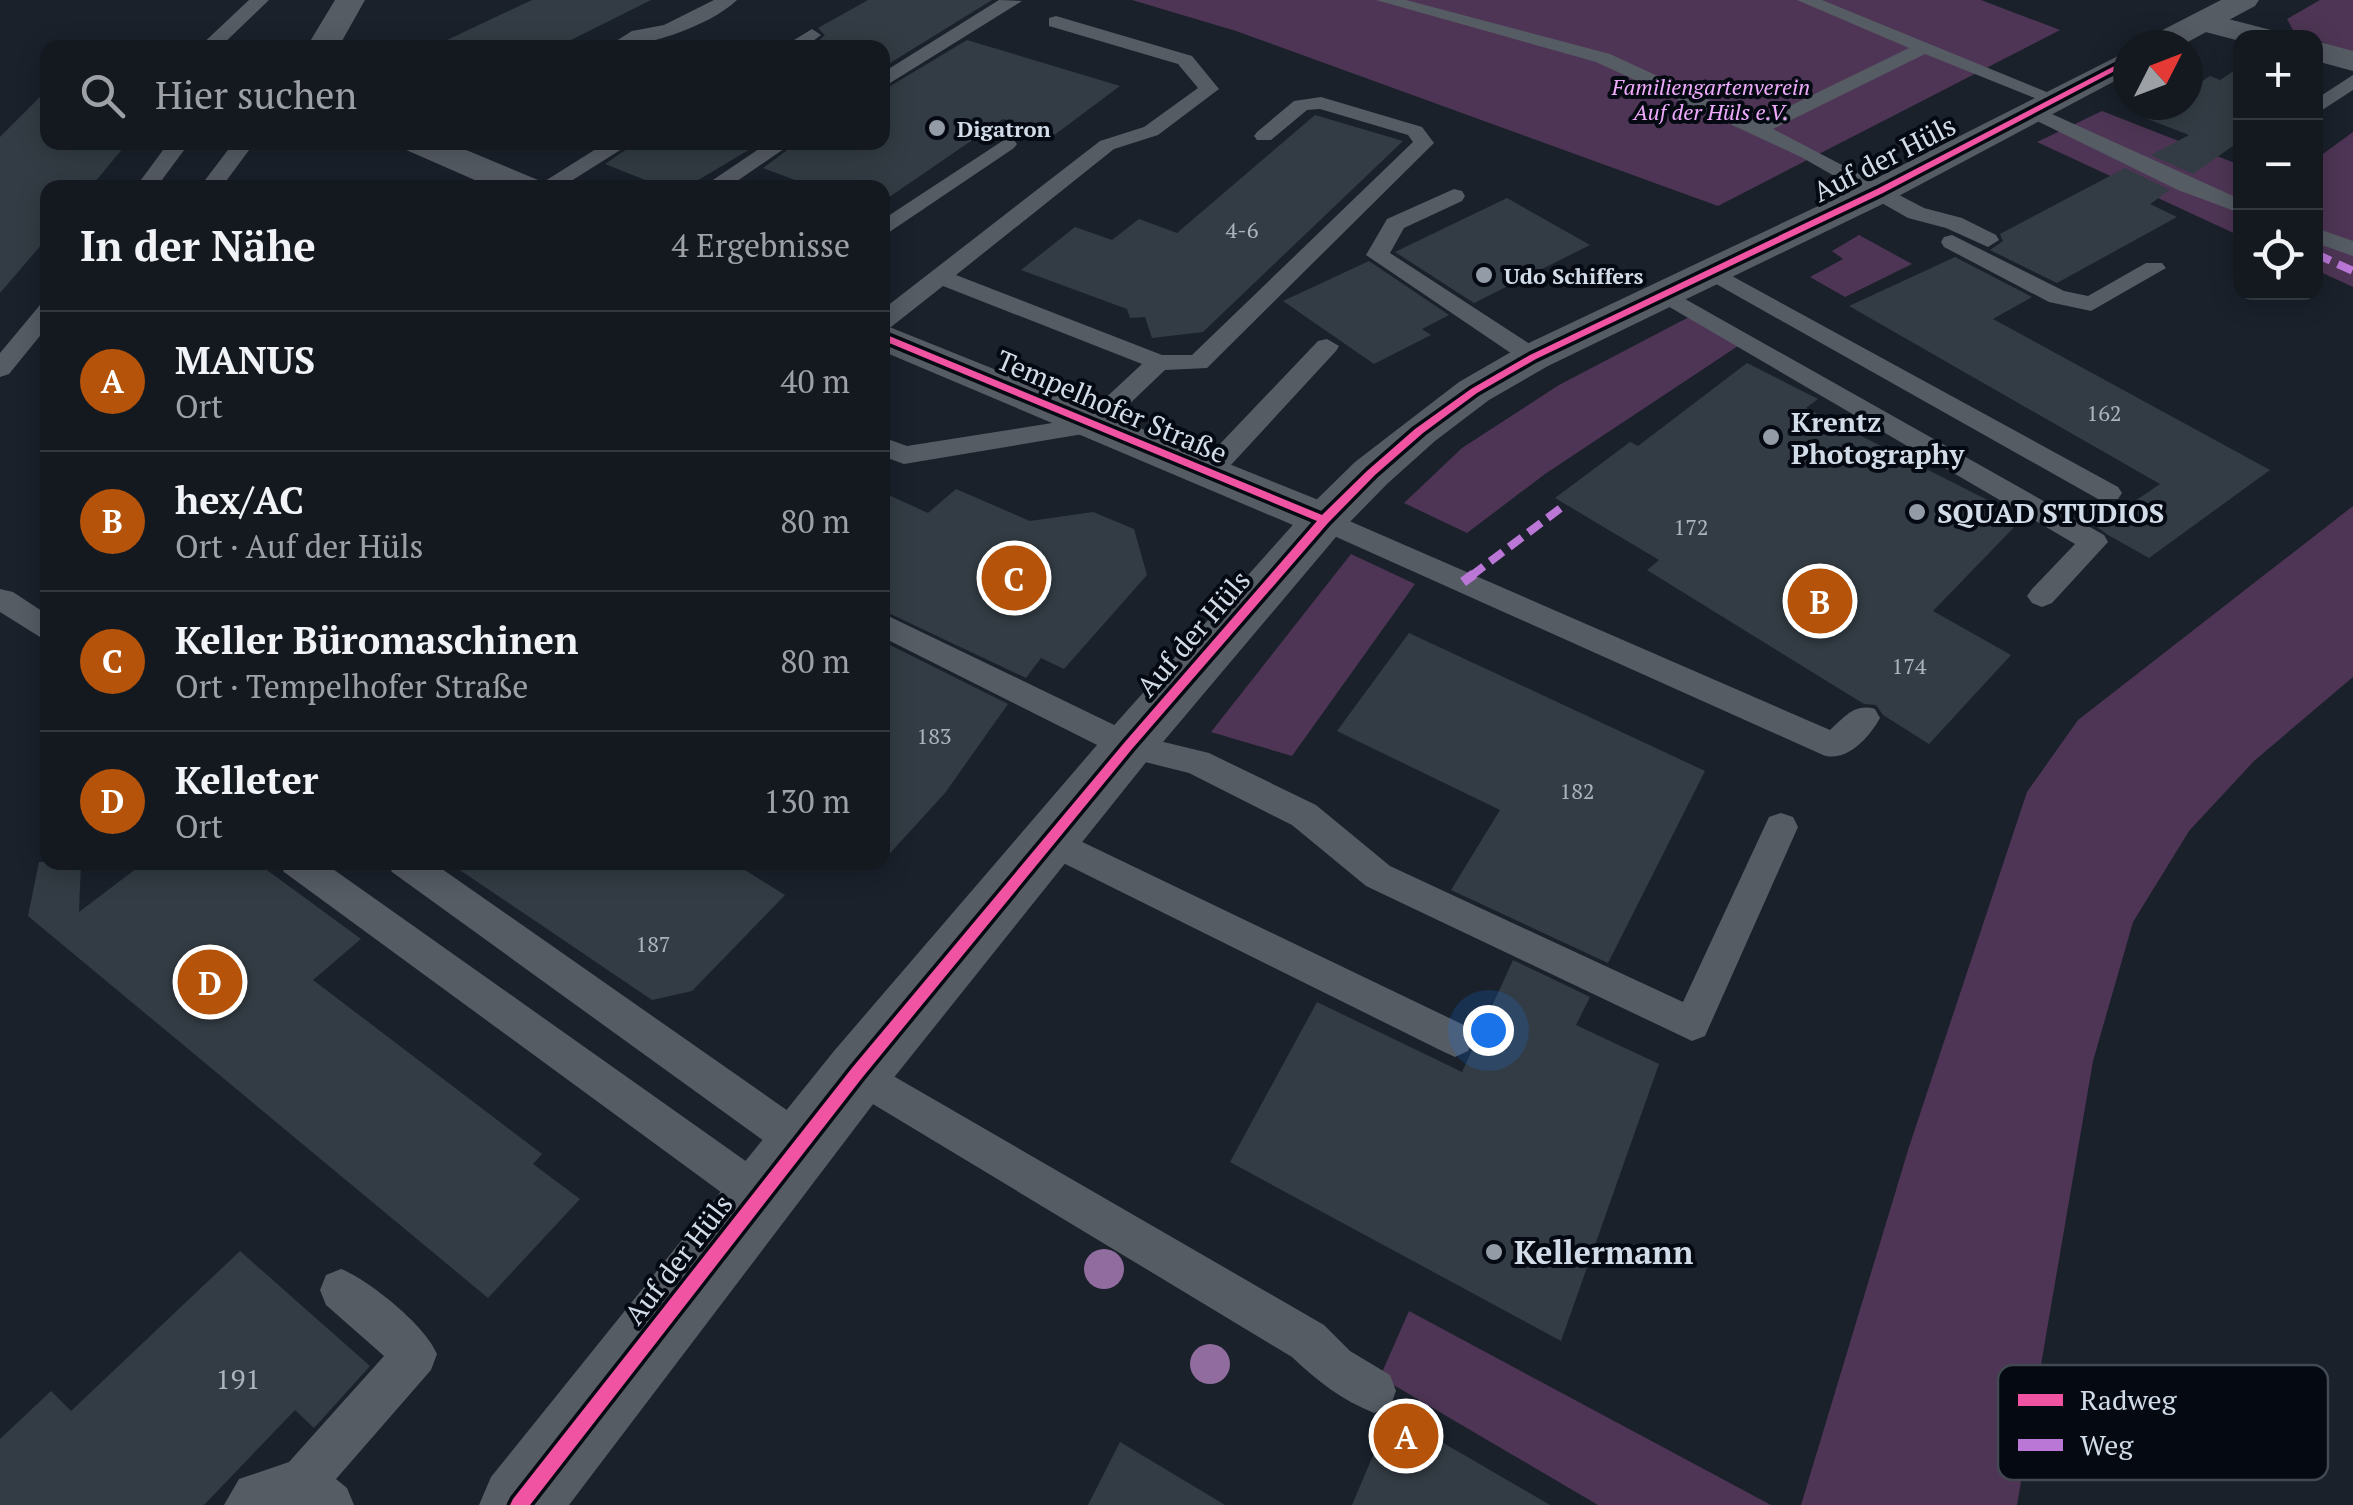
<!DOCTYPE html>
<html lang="de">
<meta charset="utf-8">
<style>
body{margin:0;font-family:"PT Serif",serif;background:#21262d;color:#f1f3f6}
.controls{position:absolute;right:30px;top:30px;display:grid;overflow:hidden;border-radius:20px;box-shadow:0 5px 25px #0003}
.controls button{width:90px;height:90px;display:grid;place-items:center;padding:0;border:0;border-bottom:2px solid #33383e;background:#141920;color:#f1f3f6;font:50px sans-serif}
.compass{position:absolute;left:2113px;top:30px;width:90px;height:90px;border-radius:50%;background:#141920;box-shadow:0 5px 25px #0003;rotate:48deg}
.you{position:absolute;left:1488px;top:1030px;width:35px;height:35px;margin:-25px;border:8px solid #fff;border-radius:50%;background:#1a73e8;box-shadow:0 0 0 15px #1a73e833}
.badge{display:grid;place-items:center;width:65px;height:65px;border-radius:50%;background:#b45309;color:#fff;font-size:32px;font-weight:700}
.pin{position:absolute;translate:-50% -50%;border:5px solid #fff;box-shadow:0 2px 10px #0006}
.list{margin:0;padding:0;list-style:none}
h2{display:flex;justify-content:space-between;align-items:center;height:130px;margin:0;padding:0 40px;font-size:42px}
h2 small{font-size:32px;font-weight:400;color:#9da0a5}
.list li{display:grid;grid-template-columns:65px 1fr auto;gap:30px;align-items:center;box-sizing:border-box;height:140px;padding:0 40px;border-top:2px solid #33383e}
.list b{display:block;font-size:38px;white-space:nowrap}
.list p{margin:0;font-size:32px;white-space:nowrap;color:#9da0a5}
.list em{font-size:32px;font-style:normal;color:#9da0a5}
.icon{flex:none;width:55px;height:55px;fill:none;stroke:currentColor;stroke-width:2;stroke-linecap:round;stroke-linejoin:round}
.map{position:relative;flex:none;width:2353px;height:1505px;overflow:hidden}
.search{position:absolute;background:#141920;box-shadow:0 5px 25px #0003;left:40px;top:40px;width:850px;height:110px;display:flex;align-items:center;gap:25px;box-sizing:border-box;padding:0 35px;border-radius:20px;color:#9da0a5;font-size:38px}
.panel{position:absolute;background:#141920;box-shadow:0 5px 25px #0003;left:40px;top:180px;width:850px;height:690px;border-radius:20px}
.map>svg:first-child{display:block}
.green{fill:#4e3555}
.building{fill:#333c44}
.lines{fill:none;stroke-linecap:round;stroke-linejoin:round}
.service{fill:#565c64;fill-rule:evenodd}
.minor{fill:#565c64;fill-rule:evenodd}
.tertiary{fill:#565c64;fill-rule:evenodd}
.quiet-far1{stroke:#ba77d6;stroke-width:8;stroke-dasharray:16 8;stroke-linecap:butt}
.quiet{stroke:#ba77d6;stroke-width:10;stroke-dasharray:20 10;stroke-linecap:butt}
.cycleway-casing{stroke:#050a12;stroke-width:7}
.cycleway{fill:#f153a3;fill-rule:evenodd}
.tree{fill:#906d9e}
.poi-dot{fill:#929ba6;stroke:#050a12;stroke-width:4}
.labels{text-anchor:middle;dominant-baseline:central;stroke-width:8;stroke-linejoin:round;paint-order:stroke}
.far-park-label{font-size:22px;font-style:italic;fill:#f1abfd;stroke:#050a12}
.far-poi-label{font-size:22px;font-weight:bold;fill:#d2dce8;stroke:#050a12;text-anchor:start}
.number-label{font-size:22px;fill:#aab4bf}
.street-label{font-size:28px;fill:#d2dce8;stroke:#050a12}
.poi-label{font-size:28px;font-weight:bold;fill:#d2dce8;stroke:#050a12;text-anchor:start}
.near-number-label{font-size:28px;fill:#aab4bf}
.near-poi-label{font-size:32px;font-weight:bold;fill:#d2dce8;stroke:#050a12;text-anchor:start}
.key{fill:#050a12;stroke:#424952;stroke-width:2.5}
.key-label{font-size:28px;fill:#d2dce8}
</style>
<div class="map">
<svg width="2353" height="1505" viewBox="0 0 2353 1505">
<rect width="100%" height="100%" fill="#1a212b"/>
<g class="green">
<polygon points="1132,0 1981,0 2060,30 1718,206 1236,31"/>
<polygon points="2320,0 2353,0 2353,55 2293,30 2287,19"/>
<polygon points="2102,111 2240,165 2240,236 2037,142"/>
<polygon points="2353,132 2353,287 2316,270 2316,159"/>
<polygon points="1859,235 1912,264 1845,297 1810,277 1843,259 1832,251"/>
<polygon points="1689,317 1738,346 1545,474 1467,533 1404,503 1462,448 1559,385"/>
<polygon points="2353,506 2353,677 2254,761 2189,831 2133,922 2093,1061 2017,1505 1801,1505 1909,1147 2027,792 2078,720"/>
<polygon points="1351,554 1415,584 1292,756 1211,732"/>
<polygon points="1409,1311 1771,1505 1598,1505 1380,1377"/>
</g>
<g class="building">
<polygon points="532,0 651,0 555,48 430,48"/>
<polygon points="868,0 992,0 882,68 882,48 811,48 825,35 818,28"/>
<polygon points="967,40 1120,86 1053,136 1003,119 882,202 882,188 816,188 763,168 798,142 882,142 882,91"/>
<polygon points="2240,67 2240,141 2193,174 2151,155 2189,135 2145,118 2165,105 2188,105 2188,90 2210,76 2220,80"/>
<polygon points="48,89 48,142 128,142 90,188 48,188 48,237 0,293 0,137"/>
<polygon points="1315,115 1403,141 1203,332 1152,338 1145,317 1130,318 1127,309 1021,270 1075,227 1112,240 1139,219 1177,233"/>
<polygon points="637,142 762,142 685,188 665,188 605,164"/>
<polygon points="2125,168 2170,190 2150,204 2177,217 2057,283 1990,250 2003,241 2000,234"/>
<polygon points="1507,198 1590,245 1474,303 1395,252"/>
<polygon points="1955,257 2032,297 1993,319 2270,470 2149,558 2108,535 2097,527 2160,484 1849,306"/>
<polygon points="1369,261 1449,315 1422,329 1431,335 1374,364 1283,301"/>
<polygon points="1747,363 1818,399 1806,408 2023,518 1933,611 2011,655 1929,744 1883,715 1876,705 1864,704 1647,570 1659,560 1555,498 1630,442 1638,446"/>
<polygon points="956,489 1030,521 1093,512 1134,529 1147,575 1064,669 1041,658 1026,678 882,610 882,492 928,513"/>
<polygon points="1409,633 1705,771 1608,963 1451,890 1500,810 1337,731"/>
<polygon points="882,641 1008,704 945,793 882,862"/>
<polygon points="39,862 81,862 79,912 145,862 256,862 361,939 313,980 542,1154 533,1164 580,1199 488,1298 28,916"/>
<polygon points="448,862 732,862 785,895 692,991 652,1000"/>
<polygon points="1513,960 1590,997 1576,1025 1659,1064 1561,1341 1230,1162 1317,1002 1462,1072"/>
<polygon points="240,1251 370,1366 314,1428 295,1410 204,1505 0,1505 0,1439 51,1391 71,1411"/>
<polygon points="1391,1413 1471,1459 1550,1505 1352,1505"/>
<polygon points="1120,1442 1225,1505 1088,1505"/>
</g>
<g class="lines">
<g class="service">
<polygon points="249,0 269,0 219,48 198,48"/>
<path d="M714,0H737C709,27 642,48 605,48L632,31L664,25Z"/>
<polygon points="999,0 1022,1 882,88 882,73"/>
<polygon points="1376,0 1406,0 1610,54 1757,122 1909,48 1797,0 1822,0 2064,99 2061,103 2047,103 1925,54 1773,129 1924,208 1962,218 1996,235 1999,240 1988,247 1946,228 1908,218 1801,157 1596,62"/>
<polygon points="1056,16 1192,56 1219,89 1158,135 1114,149 956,275 1162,355 1192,355 1413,142 1408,135 1320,109 1307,110 1271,140 1257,140 1254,136 1257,132 1294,101 1321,97 1422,127 1434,143 1207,368 1165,370 1101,431 904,464 882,456 882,437 907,446 1084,418 1142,364 943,286 891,327 882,329 882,310 1100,141 1144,127 1198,88 1178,64 1049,26 1049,18"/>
<polygon points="812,29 821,35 804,48 781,48"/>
<polygon points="2353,75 2353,90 2316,114 2316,99"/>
<polygon points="2032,105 2240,199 2240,213 2178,190 2025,115 2022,111"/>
<polygon points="1007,138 1014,140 1017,144 1014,148 882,237 882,220"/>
<polygon points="169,142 190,142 156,188 135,188"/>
<polygon points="234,142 255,142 221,188 199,188"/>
<polygon points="607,142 633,142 560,188 534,188"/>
<polygon points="769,142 794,142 727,188 701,188"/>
<polygon points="1454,189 1462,191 1465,196 1462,201 1404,228 1390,253 1542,352 1545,357 1542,362 1524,362 1366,255 1387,219"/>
<polygon points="2316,228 2353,241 2353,256 2316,243"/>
<polygon points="1952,235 2064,291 2088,296 2146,263 2162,263 2166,268 2091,311 2049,302 1944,247 1941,242 1944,237"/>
<polygon points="1710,264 2118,487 2122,493 2118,499 2098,499 1702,276 1698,271"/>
<polygon points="1662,286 2104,535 2108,542 2052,603 2042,607 2032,603 2027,596 2032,589 2075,544 1654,298 1650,293"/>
<polygon points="48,303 48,326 9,374 0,377 0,353 40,305"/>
<polygon points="1327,339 1339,346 1336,351 1218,479 1198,479 1194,473 1198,467 1318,341"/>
<path d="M1324,510L1830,730C1845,717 1854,703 1875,709L1880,718C1869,738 1846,763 1823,755L1314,527L1310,520L1314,513Z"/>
<polygon points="0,589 13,592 48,615 48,642 0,612"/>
<polygon points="882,613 1135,735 1209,753 1316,805 1390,866 1683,1002 1769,817 1781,813 1793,817 1798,827 1705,1036 1692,1041 1366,886 1292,825 1189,773 1117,755 882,637"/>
<polygon points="1049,826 1468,1027 1474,1039 1468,1051 1455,1057 1442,1051 1037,850 1032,840 1037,830"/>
<polygon points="279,862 323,862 774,1181 780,1195 774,1209 759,1215 744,1209 284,872"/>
<polygon points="387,862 432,862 814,1129 820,1143 814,1157 800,1162 786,1157 392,872"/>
<path d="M857,1055L1324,1325L1350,1351L1390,1375L1396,1391L1390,1407L1374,1413C1342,1400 1317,1381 1292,1357L843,1086L838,1073L843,1060Z"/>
<path d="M341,1269C369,1280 426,1326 437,1354L431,1370L336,1479L347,1488L354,1505H224L239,1479L289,1462L384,1356L326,1305L320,1290L326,1275Z"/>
</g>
<g class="minor">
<polygon points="335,0 365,0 338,48 306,48"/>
<polygon points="2205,13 2275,31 2279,38 2240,38 2240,41 2194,29 2189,22 2194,15"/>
<polygon points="2316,41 2353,51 2353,71 2316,61"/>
<polygon points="399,142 447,142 538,180 543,188 493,188 404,149"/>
<polygon points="882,324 1341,509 1348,520 1341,531 1324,536 1307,531 882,351"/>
</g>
<g class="tertiary">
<polygon points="2221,0 2259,0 2255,6 2182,45 2142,45 2147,38"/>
<polygon points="2128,51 2128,74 1893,199 1548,366 1489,400 1435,441 1387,484 1341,531 1147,761 880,1095 569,1505 479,1505 491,1477 834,1051 1109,731 1307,509 1355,462 1459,382 1518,348 1867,183"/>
</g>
<g class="quiet-far1">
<polyline points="2316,254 2353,271"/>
<polyline points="1471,576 1566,504"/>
</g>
<polyline class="quiet" points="1463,582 1474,574"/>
<defs>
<polygon id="cycleway" points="2128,59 2128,64 1883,193 1536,359 1477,393 1423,433 1375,475 1328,523 1132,749 862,1078 530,1505 510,1505 513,1499 852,1068 1124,743 1317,521 882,340 882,333 1322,515 1367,471 1415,429 1471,389 1530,355 1877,189"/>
</defs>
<use href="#cycleway" class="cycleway-casing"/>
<use href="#cycleway" class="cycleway"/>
</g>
<g class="tree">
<circle cx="1104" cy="1269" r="20"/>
<circle cx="1210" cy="1364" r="20"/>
</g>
<g class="poi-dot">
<circle cx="937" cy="128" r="10"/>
<circle cx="1484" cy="275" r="10"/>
<circle cx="1771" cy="437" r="10"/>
<circle cx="1917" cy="512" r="10"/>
<circle cx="1494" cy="1252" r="10"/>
</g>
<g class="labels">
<g class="far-park-label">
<text x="1711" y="86">Familiengartenverein<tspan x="1711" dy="25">Auf der Hüls e.V.</tspan></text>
</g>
<g class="far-poi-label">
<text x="957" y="128">Digatron</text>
<text x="1504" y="275">Udo Schiffers</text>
</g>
<g class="number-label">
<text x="1242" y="229">4-6</text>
<text x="2104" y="412">162</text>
<text x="1691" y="526">172</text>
<text x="1909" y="665">174</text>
<text x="934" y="735">183</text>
<text x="1577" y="790">182</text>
<text x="653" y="943">187</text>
</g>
<g class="street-label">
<text transform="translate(1884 158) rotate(-27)">Auf der Hüls</text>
<text transform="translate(1112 406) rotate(23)">Tempelhofer Straße</text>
<text transform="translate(1193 633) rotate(-49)">Auf der Hüls</text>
<text transform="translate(678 1259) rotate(-52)">Auf der Hüls</text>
</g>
<g class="poi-label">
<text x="1791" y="421">Krentz<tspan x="1791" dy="32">Photography</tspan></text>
<text x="1937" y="512">SQUAD STUDIOS</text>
</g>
<g class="near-number-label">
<text x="238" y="1378">191</text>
</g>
<g class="near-poi-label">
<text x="1514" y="1252">Kellermann</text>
</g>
</g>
<rect x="1998" y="1365" width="330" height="115" rx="15" class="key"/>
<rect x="2018" y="1394" width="45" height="12" fill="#f153a3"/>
<rect x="2018" y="1439" width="45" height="12" fill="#ba77d6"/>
<g class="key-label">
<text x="2080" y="1410">Radweg</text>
<text x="2080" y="1455">Weg</text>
</g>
</svg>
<div class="controls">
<button>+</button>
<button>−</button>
<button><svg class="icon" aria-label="locate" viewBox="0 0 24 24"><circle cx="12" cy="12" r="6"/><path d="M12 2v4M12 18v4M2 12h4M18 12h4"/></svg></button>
</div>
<svg class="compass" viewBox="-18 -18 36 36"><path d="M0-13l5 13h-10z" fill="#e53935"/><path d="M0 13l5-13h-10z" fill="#9da0a5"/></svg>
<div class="you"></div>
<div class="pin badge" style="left:1406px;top:1436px">A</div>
<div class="pin badge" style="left:1820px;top:601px">B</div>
<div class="pin badge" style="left:1014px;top:578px">C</div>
<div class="pin badge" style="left:210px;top:982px">D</div>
<div class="search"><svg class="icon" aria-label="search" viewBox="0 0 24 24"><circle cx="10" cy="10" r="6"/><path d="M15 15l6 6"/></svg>Hier suchen</div>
<section class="panel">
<h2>In der Nähe<small>4 Ergebnisse</small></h2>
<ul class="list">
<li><span class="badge">A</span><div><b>MANUS</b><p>Ort</p></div><em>40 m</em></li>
<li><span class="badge">B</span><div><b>hex/AC</b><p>Ort · Auf der Hüls</p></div><em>80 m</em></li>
<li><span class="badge">C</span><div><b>Keller Büromaschinen</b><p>Ort · Tempelhofer Straße</p></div><em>80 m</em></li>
<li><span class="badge">D</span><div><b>Kelleter</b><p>Ort</p></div><em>130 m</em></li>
</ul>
</section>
</div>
